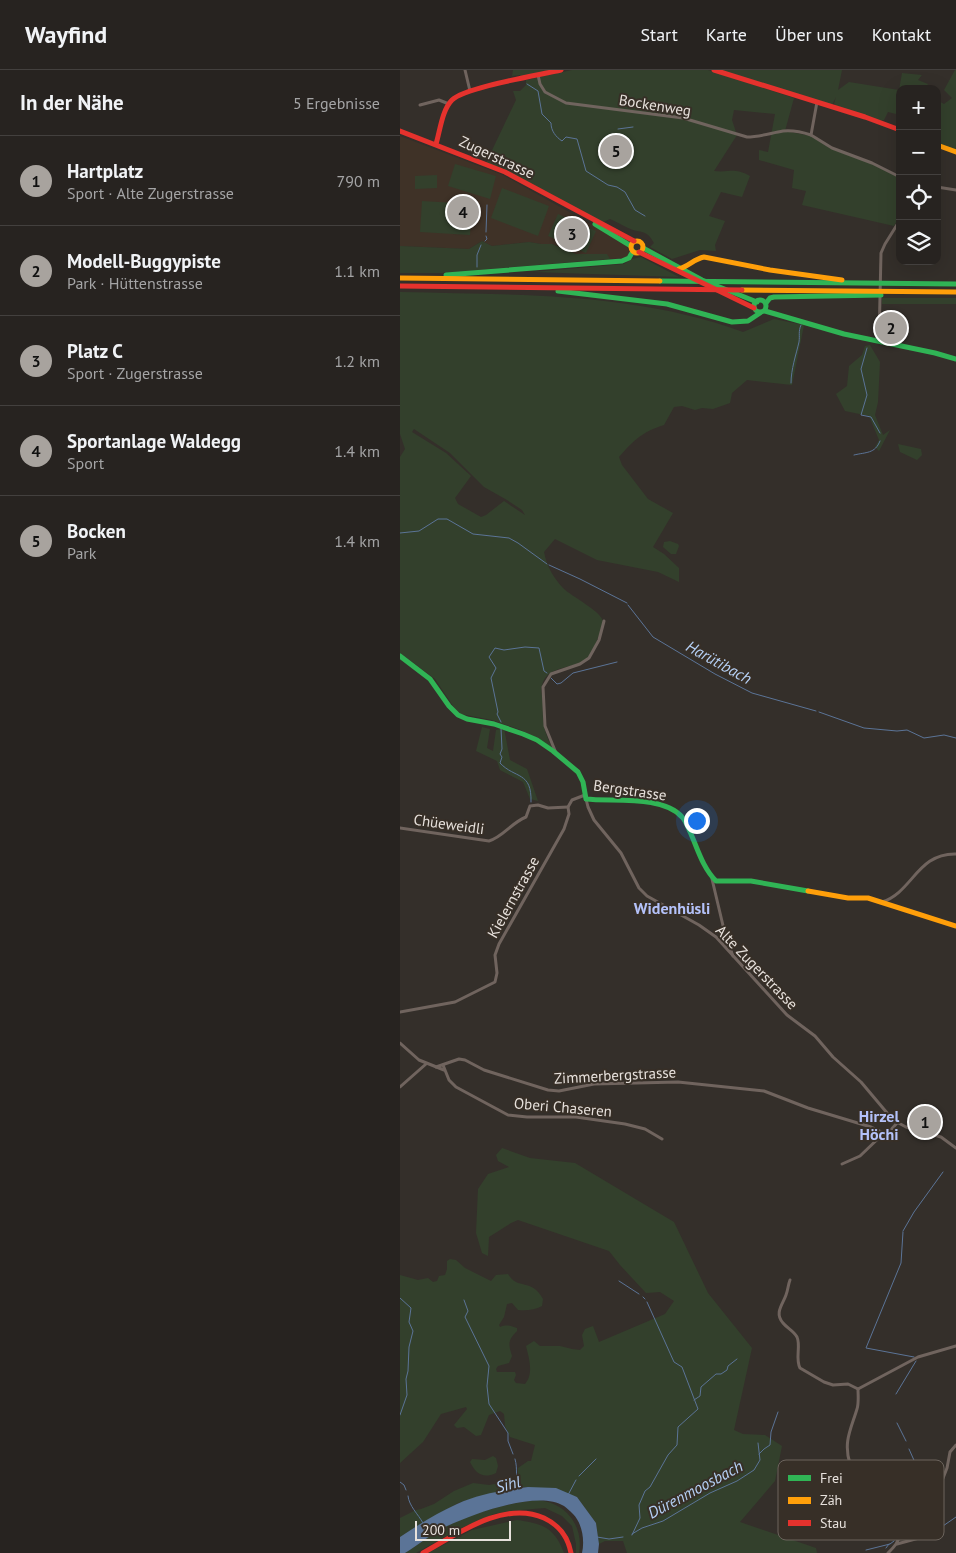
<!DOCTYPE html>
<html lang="de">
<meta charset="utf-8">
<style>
body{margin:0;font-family:"PT Sans",sans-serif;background:#332f2d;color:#f1f3f6}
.controls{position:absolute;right:15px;top:15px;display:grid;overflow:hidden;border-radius:10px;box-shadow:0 5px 20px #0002}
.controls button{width:45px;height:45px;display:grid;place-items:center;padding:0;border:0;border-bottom:1px solid #43403e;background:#272320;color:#f1f3f6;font:25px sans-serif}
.scale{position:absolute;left:15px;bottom:12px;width:96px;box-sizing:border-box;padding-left:5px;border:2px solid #e7e1dc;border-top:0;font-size:14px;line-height:18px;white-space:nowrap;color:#e7e1dc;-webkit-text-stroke:4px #372f27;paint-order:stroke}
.you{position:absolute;left:296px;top:750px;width:18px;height:18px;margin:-12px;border:4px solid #fff;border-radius:50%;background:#1a73e8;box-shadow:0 0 0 8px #1a73e833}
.badge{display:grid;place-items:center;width:32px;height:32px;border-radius:50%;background:#a8a39e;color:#111;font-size:16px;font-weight:700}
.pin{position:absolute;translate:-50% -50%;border:2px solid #fff;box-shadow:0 1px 5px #0006}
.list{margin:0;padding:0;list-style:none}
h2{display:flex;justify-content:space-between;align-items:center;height:65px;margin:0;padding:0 20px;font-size:21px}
h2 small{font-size:16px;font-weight:400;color:#a4a4a5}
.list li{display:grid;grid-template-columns:32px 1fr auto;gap:15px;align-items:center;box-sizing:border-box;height:90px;padding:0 20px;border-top:1px solid #43403e}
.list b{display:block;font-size:19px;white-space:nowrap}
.list p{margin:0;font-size:16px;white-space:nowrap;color:#a4a4a5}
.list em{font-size:16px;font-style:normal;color:#a4a4a5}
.icon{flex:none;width:28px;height:28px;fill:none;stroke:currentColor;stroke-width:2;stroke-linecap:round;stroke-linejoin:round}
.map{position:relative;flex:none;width:556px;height:1483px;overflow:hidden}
header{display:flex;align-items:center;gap:30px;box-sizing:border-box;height:70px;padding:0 25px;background:#272320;border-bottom:1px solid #43403e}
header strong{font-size:24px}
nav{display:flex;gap:28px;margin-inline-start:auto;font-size:18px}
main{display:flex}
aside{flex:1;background:#272320}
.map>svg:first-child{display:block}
.built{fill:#3f3227}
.green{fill:#33402c;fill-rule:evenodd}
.water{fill:#5b7497}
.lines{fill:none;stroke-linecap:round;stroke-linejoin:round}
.stream{stroke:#5b7497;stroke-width:1}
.street{stroke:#70645e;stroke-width:3}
.fast{stroke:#30b455;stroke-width:5}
.slow{stroke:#ff9f0a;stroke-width:5}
.jam{stroke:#e5322d;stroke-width:5}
.labels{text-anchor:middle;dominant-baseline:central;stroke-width:4;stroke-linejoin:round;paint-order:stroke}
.street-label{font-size:15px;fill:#e7e1dc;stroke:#372f27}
.water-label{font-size:16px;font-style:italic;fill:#b5d0f5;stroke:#372f27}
.neighbourhood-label{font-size:16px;font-weight:bold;fill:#b4c2fa;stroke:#372f27}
.key{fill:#372f27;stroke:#6c645d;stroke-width:1}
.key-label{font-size:14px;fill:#e7e1dc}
</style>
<header>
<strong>Wayfind</strong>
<nav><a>Start</a><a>Karte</a><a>Über uns</a><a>Kontakt</a></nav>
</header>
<main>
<aside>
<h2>In der Nähe<small>5 Ergebnisse</small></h2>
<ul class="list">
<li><span class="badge">1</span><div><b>Hartplatz</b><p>Sport · Alte Zugerstrasse</p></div><em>790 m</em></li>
<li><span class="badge">2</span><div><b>Modell-Buggypiste</b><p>Park · Hüttenstrasse</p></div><em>1.1 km</em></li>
<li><span class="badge">3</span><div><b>Platz C</b><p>Sport · Zugerstrasse</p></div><em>1.2 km</em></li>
<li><span class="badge">4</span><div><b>Sportanlage Waldegg</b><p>Sport</p></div><em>1.4 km</em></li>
<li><span class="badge">5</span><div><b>Bocken</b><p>Park</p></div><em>1.4 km</em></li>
</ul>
</aside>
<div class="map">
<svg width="556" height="1483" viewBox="0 0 556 1483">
<rect width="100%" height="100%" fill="#342f2a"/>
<polygon class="built" points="0,66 103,105 226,174 230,183 225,188 210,189 176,184 152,174 141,174 129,172 92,176 82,171 69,179 0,176"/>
<g class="green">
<polygon points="113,0 161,0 122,9 120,5 112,6"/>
<path d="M172,0H308L394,28L385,61L411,66L431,79L471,93L500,108V145L494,156L402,135L406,121L392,118L394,100L359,90V80L368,82L375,44L334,40L332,50L337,65L314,101C330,103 333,97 350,106L342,127L321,122L309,146L325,151L315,175L316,181L300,180L272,189L250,177L254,173C247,161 245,163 233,160C225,157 217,152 210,149L203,152L85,95L116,30L113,21H120L126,15V10Z"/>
<polygon points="315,0 442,0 438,20 449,12 499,20 502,3 522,5 518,10 528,14 525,19 500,19 500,45 488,42 484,50 481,51 436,36 434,34 436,27 432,35"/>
<polygon points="555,0 556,0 556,80 537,73 537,30 544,34 552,28 544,20"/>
<polygon points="55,94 96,106 90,129 48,116"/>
<polygon points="37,105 37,118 15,119 15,106"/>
<polygon points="102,118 149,136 138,166 91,148"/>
<polygon points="22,131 72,134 70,165 20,162"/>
<polygon points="158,144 196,161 186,183 148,166"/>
<polygon points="82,171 92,176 129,172 141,174 152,174 176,184 207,184 210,189 42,203 0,203 0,176 69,179"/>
<polygon points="241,187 279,207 133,202 224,194 232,189"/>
<path d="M0,222C115,225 234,222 343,262L374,249L404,255L392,315L347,310L332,323L330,333L313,339L302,338L295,340L282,336L274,337L264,355C242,362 234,370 219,387L222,395L248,429L273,443L253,477L264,484L279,498V512L258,502L197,490L155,469L144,482C147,497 153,507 163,518C172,527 203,542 203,552C203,558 199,565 197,570C195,575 192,583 188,587C175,601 148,593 142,615C140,622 143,628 143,634C142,651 144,664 153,678L141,670L121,660L92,650L61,644L55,639L35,609L0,583V387L5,379L0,364ZM14,359L50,383L84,417L107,430L122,440L125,445L104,431L86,445L81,447L58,434L55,428L71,406L46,383L12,362Z"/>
<rect x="482" y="228" width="74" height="6"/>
<path d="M493,243C504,251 500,263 499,274L489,272L482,267V251L487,250L486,244Z"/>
<polygon points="470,275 480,292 478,332 475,345 483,365 490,360 479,381 475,377 479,370 469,346 445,341 436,324 447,316 449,296 462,285 465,276"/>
<polygon points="498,374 521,379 522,385 517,390 500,382"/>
<polygon points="270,471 278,474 279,476 276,484 271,484 263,477 264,472"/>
<polygon points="82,657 90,659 87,678 93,681 96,660 104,658 110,690 127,699 138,731 130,729 123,712 100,700 97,691 76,681"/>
<polygon points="532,1048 541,1051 537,1063 528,1061"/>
<path d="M102,1078L130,1088L175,1093L274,1152L308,1223L352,1278L334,1360L343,1364L365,1365L382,1376L375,1411L340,1452L416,1478L417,1483H227L223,1471H205L199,1474L196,1453L177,1427L128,1417H123L118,1413V1398L128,1391H131L135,1375L110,1367L105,1356L104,1344L100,1341L89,1345L81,1365L76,1366L64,1357L57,1358L54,1355L67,1339L66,1337L41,1344L23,1372L0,1393V1205L18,1210L28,1208L33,1212L37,1211L39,1206L45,1205L47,1199V1191L50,1189L56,1190L65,1198L91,1211L96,1205L108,1204C118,1221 131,1207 143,1229L142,1236C135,1240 126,1241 118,1240L112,1233L107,1234L104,1247L99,1255L100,1257C107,1254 111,1256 117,1258V1261C108,1270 108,1274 112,1286L109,1293L98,1296L96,1299L97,1302H115L116,1305L114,1310L116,1313L125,1314C134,1304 129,1288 126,1276L134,1271L140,1276H160L172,1279L180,1280L184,1276L182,1265L185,1259L193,1256L199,1272L265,1244L274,1231L260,1222L246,1223L220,1195L209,1181L118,1150L111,1153L89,1167L88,1186L82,1183L76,1163L78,1119L88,1104L109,1097L98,1091L96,1085Z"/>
<path d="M93,1386L96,1388L98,1396L96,1403C83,1409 76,1404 70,1392L72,1389L85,1390Z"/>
<polygon points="73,1413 89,1415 100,1413 104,1415 102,1421 58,1433 0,1467 0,1448 16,1440 21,1439 34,1434 54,1421"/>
<path d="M137,1430C165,1432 184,1455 179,1483H176V1474L172,1456L162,1446L145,1438L109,1441L94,1444L59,1459L16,1483H5C17,1475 28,1467 41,1459C70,1443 104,1434 137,1430Z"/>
<path d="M117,1450C143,1454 154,1457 164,1483H28L72,1460Z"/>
</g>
<path class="water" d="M128,1417L156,1418L177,1427L196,1453L199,1474L198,1483H182C185,1470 182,1453 173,1444C170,1441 167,1438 164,1436C137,1419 70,1445 43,1458C30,1465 18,1475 5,1483H0V1467C18,1455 37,1443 57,1434C79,1424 104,1420 128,1417Z"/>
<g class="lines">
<g class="stream">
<path d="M127,14L138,21L142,44L151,53C151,61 156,67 162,71L166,67L177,69L186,101L208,115L217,117L225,122L235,140L245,146"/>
<polyline points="218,59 233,57"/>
<polyline points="86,162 87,135"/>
<polyline points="85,171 87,169 86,166"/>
<polyline points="77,197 77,185 81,175"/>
<polyline points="467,278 461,299 467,325 461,345 471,347 480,363"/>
<path d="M391,313C391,299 396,285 399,272C400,265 398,262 401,255"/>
<path d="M454,385C466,382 475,384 480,371"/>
<polyline points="0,463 19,461 38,449 47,449 73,464 109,468 118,473 147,494"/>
<polyline points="149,495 180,509 227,533"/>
<polyline points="228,535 253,567 315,604 352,623 416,641"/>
<polyline points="151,608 157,614 161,613 173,603 217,592"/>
<polyline points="419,642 464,658 497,661 507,660 524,668 544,665 556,668"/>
<polyline points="101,652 97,644 98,642 91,608 96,598 89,587 95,578 104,580 125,577 139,578 144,601 147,603"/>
<path d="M101,658L102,679L100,684L102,687L100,693C115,709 132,701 131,732"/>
<polyline points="503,1161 514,1142 543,1102"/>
<polyline points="503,1162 501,1193 466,1278 514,1287"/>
<polyline points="219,1211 239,1224"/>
<polyline points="243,1227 245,1229"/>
<polyline points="0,1228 11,1238 9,1252 13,1261 9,1277 8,1301 6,1309 7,1325 0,1345"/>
<polyline points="64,1230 68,1241 65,1247 89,1296 87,1316 89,1334 108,1363 108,1371 113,1384"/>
<polyline points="496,1324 516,1291"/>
<polyline points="294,1330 300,1326 301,1317 316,1304 321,1304 327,1300 328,1296 337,1289"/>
<polyline points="497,1353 506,1371"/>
<polyline points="509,1379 517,1397 514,1414 522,1439 526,1444 526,1451"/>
<polyline points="359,1384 364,1379 370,1375 371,1362 378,1342"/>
<path d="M115,1389C118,1399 115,1408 118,1418"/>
<polyline points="179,1406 196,1389"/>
<polyline points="0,1412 4,1415 6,1420"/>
<polyline points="168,1425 176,1410"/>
<path d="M8,1426C9,1436 18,1444 23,1453"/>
<polyline points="232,1464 242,1458 263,1451 310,1423 337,1411 354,1400 360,1390 358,1373"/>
<polyline points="232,1465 240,1448 239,1435 245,1421 250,1417 268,1385 277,1375 278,1357 298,1339 282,1297 274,1292 247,1232"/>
<polyline points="197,1467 209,1469 223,1467"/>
<polyline points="527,1467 556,1447"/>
<polyline points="500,1469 516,1466"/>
<polyline points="486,1478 489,1474"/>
<polyline points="466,1480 490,1474 494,1471"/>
</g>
<g class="street">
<polyline points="65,0 70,21"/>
<path d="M138,5L140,14L145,22L166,33L283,48L347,67C359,67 371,63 383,61C392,60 402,62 411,65"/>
<polyline points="417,32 411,65 432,78 472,93 500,107"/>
<polyline points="20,35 39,30 49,34"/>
<polyline points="537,117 556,120"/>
<polyline points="479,271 481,183 485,174 500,150"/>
<polyline points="156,683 145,656 143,617 151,604 180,594 189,588 199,570 204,551"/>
<polyline points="186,729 188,737 194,750 221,783 239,818 247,826 299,855 316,867 387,945 415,966 433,987 461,1012 493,1050 506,1057 541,1067 556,1078"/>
<path d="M0,758L89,771C103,767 111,753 126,747L130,736L138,735L148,738L168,737"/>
<polyline points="312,809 325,864 333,886"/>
<path d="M482,832C513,822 517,783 556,784"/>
<polyline points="0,942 55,932 95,912 97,903 95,885 99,874 164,759 169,744 168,737 172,730 185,725"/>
<polyline points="0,973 19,990 44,1000"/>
<polyline points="43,995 49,1010 56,1017 108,1045 127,1047 176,1047 225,1054 245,1059 262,1069"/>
<polyline points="36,997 59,989 65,990 84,1000 148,1020 159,1021 194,1014 278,1012 364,1021 408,1038 471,1057 484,1063"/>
<polyline points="0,1017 26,994"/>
<polyline points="442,1094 460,1086 484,1063 489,1062 497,1053"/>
<path d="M390,1210C388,1215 388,1220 386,1225C383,1234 374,1243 383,1253C387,1258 394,1261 397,1267C401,1276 395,1288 400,1298L424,1312L433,1315L448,1314L458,1319"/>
<path d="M458,1319C458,1325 459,1333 457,1339C451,1359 443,1372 450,1394C467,1409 513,1448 496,1474C494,1477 491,1480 488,1483"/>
<polyline points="458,1319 518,1287 556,1276"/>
<polyline points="497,1474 519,1468 523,1465 529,1444 547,1398 550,1382 556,1375"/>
</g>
<g class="fast">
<polyline points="195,154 231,176"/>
<polyline points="243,178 302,210 357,232"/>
<polyline points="46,205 222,191 229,188 233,181"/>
<polyline points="260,211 556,214"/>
<polyline points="158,221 267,234 332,252 348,251 360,243"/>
<circle cx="360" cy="236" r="6"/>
<polyline points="366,233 370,228 374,227 481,225"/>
<polyline points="365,241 444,264 535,283 556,289"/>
<path d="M0,586L30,609L49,636L58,645L67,649L94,654L123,664L137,670L153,681L178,702L183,712L186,729C213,732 263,725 282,747C286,751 288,758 291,764C298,780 303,798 316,811H351L408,821"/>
</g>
<g class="slow">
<polyline points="537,75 556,82"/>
<circle cx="237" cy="177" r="6"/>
<path d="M279,199C289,196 294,189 304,187L370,200L442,210"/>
<polyline points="0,208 260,211"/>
<polyline points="342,220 556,222"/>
<polyline points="408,821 448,828 468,828 556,856"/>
</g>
<g class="jam">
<polyline points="314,0 465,47 500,60"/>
<polyline points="0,61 105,102 234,171"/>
<path d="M36,74C40,61 42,40 52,30C65,17 140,5 161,0"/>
<polyline points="239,182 354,238"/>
<polyline points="0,216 342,220"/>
<path d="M23,1483C57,1464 104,1430 144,1448C159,1455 168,1467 171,1483"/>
</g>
</g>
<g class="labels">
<g class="street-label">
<text transform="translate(255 35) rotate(9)">Bockenweg</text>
<text transform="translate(97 87) rotate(25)">Zugerstrasse</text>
<text transform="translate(230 720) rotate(8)">Bergstrasse</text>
<text transform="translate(49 754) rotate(8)">Chüeweidli</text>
<text transform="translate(113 827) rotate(-61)">Kielernstrasse</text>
<text transform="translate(357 897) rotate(46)">Alte Zugerstrasse</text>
<text transform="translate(215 1005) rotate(-3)">Zimmerbergstrasse</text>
<text transform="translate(163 1037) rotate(5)">Oberi Chaseren</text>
</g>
<g class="water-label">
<text transform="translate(319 592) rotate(29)">Harütibach</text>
<text transform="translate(108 1414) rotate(-15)">Sihl</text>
<text transform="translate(295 1419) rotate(-28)">Dürenmoosbach</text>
</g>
<g class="neighbourhood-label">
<text x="272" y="838">Widenhüsli</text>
<text x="479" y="1046">Hirzel<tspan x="479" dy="18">Höchi</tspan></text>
</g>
</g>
<rect x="378" y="1390" width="166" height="80" rx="8" class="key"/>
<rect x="388" y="1405" width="23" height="6" fill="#30b455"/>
<rect x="388" y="1427" width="23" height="7" fill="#ff9f0a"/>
<rect x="388" y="1450" width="23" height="6" fill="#e5322d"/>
<g class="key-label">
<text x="420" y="1413">Frei</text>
<text x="420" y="1435">Zäh</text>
<text x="420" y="1458">Stau</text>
</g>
</svg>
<div class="controls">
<button>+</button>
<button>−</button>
<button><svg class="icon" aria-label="locate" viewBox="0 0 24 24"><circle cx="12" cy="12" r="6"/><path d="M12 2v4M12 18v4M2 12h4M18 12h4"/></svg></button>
<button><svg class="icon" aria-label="layers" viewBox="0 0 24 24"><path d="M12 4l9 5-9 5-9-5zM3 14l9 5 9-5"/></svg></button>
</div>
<div class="scale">200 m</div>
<div class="you"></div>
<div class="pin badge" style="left:525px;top:1052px">1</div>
<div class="pin badge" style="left:491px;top:258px">2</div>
<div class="pin badge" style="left:172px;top:164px">3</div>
<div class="pin badge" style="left:63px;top:142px">4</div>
<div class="pin badge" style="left:216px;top:81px">5</div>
</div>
</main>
